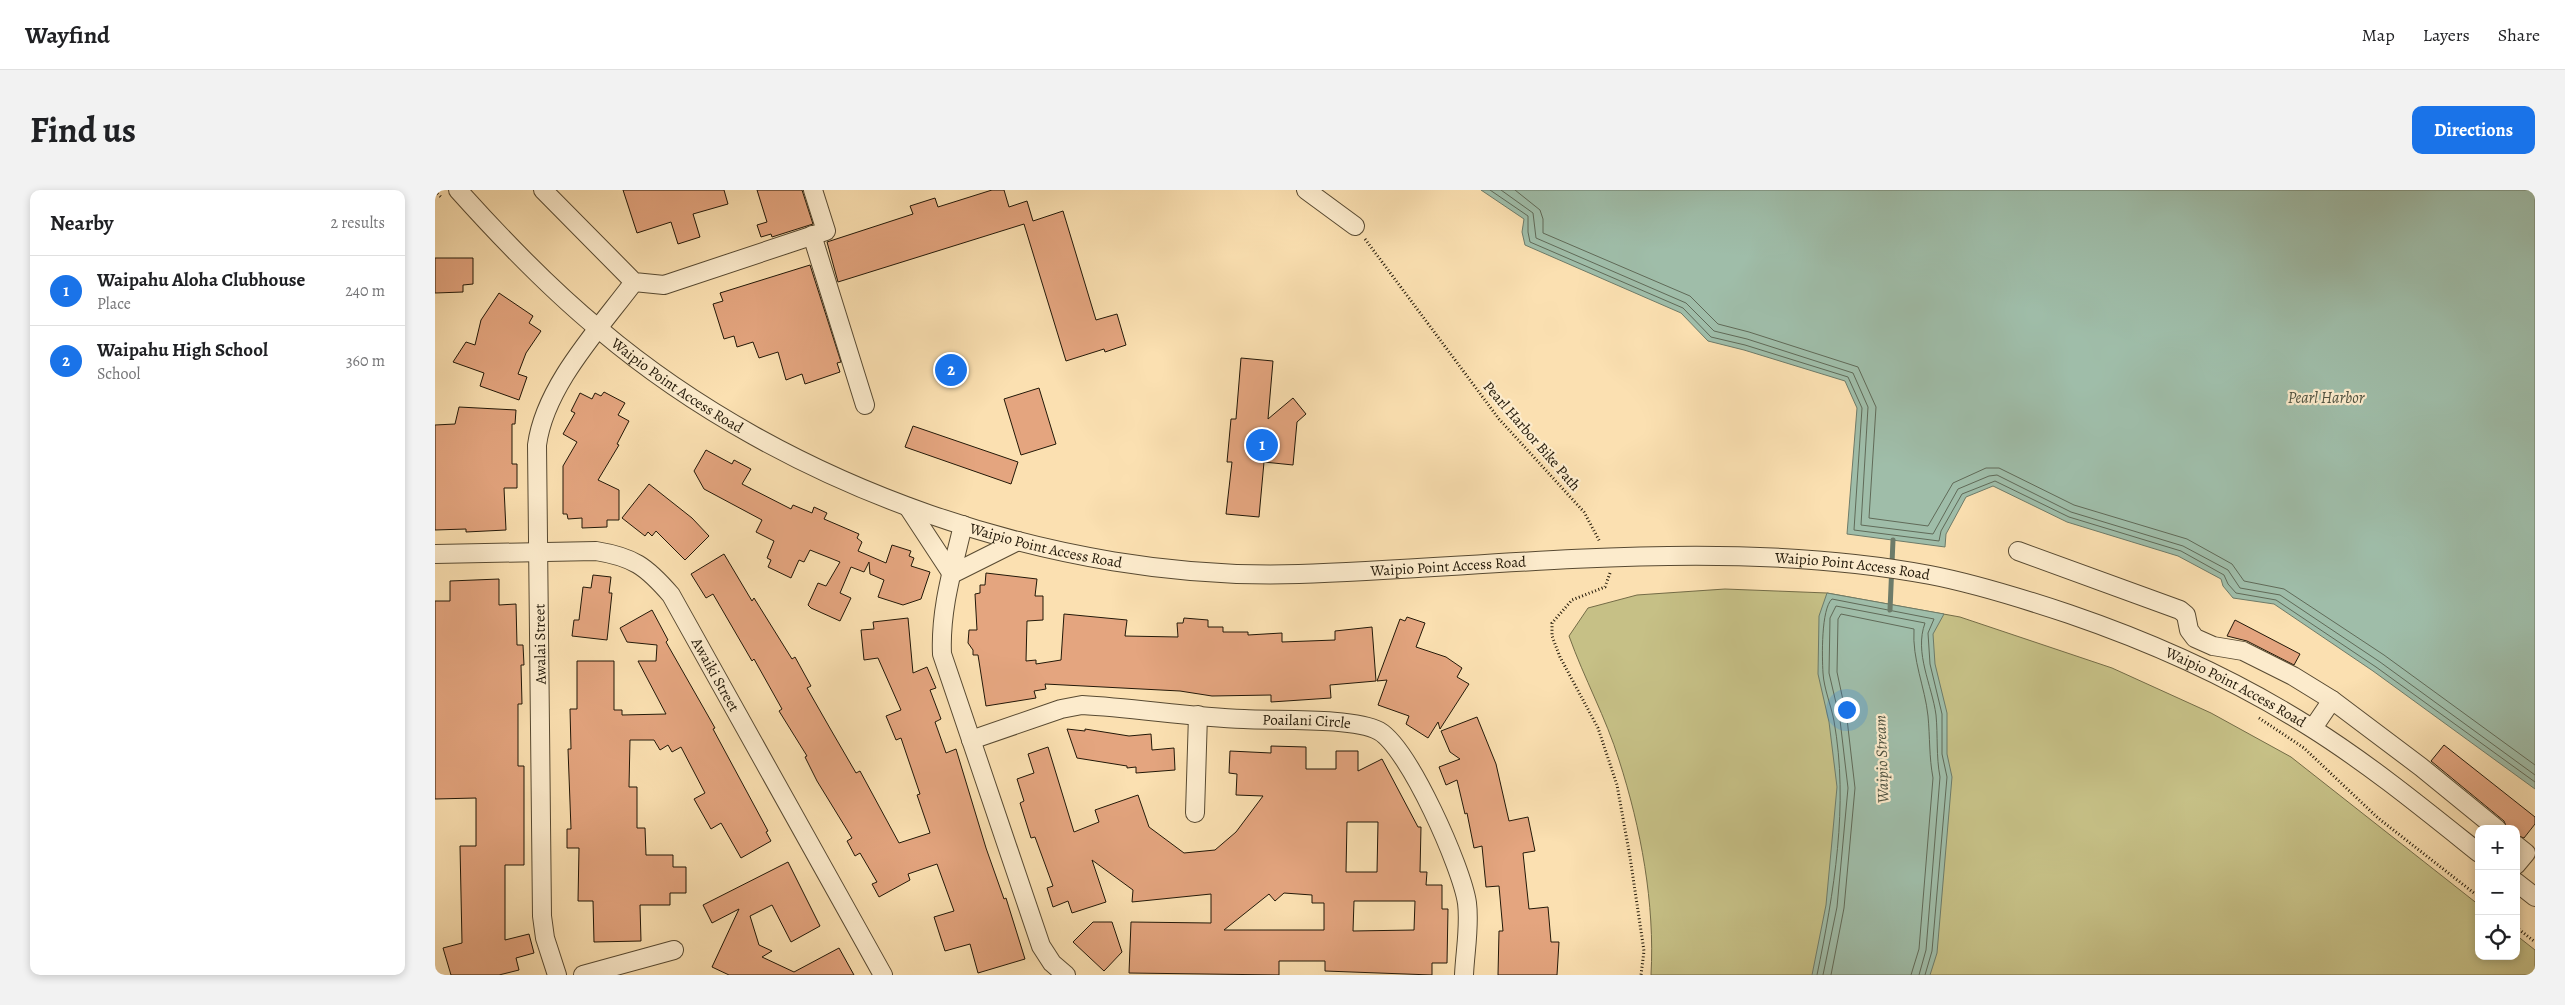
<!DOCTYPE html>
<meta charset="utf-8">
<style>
body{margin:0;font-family:Alegreya,serif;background:#f2f2f2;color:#202124}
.controls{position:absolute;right:15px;bottom:15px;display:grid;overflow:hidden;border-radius:10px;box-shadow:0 2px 8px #0003}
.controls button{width:45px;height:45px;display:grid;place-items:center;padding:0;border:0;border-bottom:1px solid #e0e0e0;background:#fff;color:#202124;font:25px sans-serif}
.you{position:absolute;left:1411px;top:519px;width:18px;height:18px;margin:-12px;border:4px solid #fff;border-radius:50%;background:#1a73e8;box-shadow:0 0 0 8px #1a73e833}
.badge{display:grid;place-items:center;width:32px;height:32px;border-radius:50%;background:#1a73e8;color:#fff;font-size:16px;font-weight:700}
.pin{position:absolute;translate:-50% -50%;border:2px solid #fff;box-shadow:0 1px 5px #0006}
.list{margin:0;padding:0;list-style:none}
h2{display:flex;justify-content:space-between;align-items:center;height:65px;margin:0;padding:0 20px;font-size:21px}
h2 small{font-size:16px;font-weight:400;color:#757577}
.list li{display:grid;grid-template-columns:32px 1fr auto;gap:15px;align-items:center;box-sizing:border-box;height:70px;padding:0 20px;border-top:1px solid #e0e0e0}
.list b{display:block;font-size:19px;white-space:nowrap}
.list p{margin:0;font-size:16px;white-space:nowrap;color:#757577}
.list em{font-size:16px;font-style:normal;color:#757577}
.icon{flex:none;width:28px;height:28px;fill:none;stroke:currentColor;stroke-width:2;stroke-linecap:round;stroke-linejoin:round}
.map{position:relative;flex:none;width:2100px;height:785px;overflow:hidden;border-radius:10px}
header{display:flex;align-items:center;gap:30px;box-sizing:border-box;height:70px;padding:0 25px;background:#fff;border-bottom:1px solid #e0e0e0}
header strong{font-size:24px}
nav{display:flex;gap:28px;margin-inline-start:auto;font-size:18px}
.intro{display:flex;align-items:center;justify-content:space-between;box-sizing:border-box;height:120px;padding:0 30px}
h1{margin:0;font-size:35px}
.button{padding:12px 22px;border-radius:10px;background:#1a73e8;color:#fff;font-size:18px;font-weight:700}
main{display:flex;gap:30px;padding:0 30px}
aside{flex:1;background:#fff;border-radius:10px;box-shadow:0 2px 8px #0003}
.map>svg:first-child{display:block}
.green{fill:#c6c086;stroke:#746c47}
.water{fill:#9fbda9;stroke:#6d7b69}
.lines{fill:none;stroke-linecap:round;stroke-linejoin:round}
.shore{stroke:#606a58;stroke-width:1}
.stream{stroke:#6d7b69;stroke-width:5}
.building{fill:#e4a57f;stroke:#221808;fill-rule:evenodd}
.minor-casing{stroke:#584a32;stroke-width:20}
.path{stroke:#221808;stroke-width:3;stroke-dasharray:1 2.5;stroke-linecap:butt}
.minor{stroke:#fcebcc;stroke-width:18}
.labels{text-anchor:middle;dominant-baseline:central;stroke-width:4.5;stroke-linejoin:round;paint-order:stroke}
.street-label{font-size:15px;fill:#221808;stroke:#fcebcc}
.water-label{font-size:16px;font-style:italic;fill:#4e5240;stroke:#fcebcc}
</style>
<header>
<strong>Wayfind</strong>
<nav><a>Map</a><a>Layers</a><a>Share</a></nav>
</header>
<div class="intro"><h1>Find us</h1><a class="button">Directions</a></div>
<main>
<aside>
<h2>Nearby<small>2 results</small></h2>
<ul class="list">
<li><span class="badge">1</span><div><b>Waipahu Aloha Clubhouse</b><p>Place</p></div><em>240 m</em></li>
<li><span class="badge">2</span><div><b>Waipahu High School</b><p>School</p></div><em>360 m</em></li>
</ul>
</aside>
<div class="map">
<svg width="2100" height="785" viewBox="0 0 2100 785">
<rect width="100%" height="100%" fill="#fbe0b1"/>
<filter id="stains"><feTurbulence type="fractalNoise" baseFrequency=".004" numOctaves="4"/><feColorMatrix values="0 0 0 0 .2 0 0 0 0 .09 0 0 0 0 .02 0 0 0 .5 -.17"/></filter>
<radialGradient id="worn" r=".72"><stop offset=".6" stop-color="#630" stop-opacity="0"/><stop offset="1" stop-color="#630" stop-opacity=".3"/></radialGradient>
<path class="green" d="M1290,399L1392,403L1525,427L1677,478L1776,523L1856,567L2044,715V766H2081V745L2100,760V785H1216C1220,714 1206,638 1184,570C1171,528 1149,488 1134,446L1153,418L1202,405Z"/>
<g class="water">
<polygon points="1046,0 2100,0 2100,599 1938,481 1839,414 1798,408 1788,396 1786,389 1743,366 1632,332 1558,296 1531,307 1511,344 1510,357 1412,344 1422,218 1410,191 1309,160 1273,151 1246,123 1090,55 1087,42 1089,29"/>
<polygon points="1392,403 1509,424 1498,444 1500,474 1512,523 1512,564 1517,587 1502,763 1495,785 1377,785 1391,715 1402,597 1394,532 1383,484 1384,426"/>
</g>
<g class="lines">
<g class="shore">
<polyline points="1055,0 1093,26 1093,42 1095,52 1248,118 1276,147 1310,155 1413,187 1427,218 1419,340 1504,351 1506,341 1527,304 1560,291 1634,327 1746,361 1789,385 1793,394 1801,403 1841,410 1941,477 2100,592"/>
<polyline points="1066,0 1098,23 1101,48 1251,113 1279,141 1312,149 1418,183 1433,217 1426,335 1498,344 1523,299 1554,286 1562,285 1636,322 1748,356 1793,380 1805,398 1845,405 1945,472 2100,585"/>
<polyline points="1080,0 1105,20 1108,29 1108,43 1255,106 1283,134 1314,142 1423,177 1441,217 1434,328 1493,336 1518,293 1551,278 1564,278 1639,315 1752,349 1797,374 1809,391 1849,399 1949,465 2100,575"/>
<path d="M1382,785C1399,702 1414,615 1399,531C1396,515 1389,499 1388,483C1387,467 1386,419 1397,409L1499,429L1493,443L1495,474L1507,524V564L1512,587L1497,761L1490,785"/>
<path d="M1388,785L1402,717L1413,598L1405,530L1394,483L1395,428L1401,416L1490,433C1479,463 1497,495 1501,525C1503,546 1501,566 1505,587L1491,760L1484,785"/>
<path d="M1396,785L1409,718L1420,598L1412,529L1402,482L1403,429L1406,424L1479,439C1477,470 1490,497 1493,526C1495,547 1494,567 1498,588L1484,759L1476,785"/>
</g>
<polyline class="stream" points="1455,420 1458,350"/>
</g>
<g class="building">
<polygon points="188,0 289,0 293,14 258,24 265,47 243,54 236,32 202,43"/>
<polygon points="322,0 367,0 378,34 337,47 336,44 326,47 322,35 332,32"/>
<polygon points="557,0 569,0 574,17 592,11 598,31 628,21 661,130 682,124 691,155 670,162 669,159 631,171 589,34 403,92 392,52 478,24 475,16 500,8 503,17"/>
<polygon points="0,68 38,68 38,94 28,95 28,102 0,103"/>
<polygon points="375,75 406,172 402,173 405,182 370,194 367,184 351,190 343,162 324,168 318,152 302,157 299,146 289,149 278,114 288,111 285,103"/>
<polygon points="64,103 98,126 94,133 106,141 91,163 83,184 92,187 84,210 45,196 49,183 18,172 31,152 40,155 46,130"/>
<polygon points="806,168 838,171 833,229 858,208 871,224 862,232 858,275 829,272 824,327 791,324 797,272 792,272 796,229 801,229"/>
<polygon points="604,198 621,254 586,265 569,209"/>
<polygon points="169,202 190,213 183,225 194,231 182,254 184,255 163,290 184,300 184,330 172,330 172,337 147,338 147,328 133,329 132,324 128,324 128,276 142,252 128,244 140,223 136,221 145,203 157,209 160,203 166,206"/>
<polygon points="24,217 81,220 80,234 77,234 77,274 82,274 82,298 69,298 71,340 31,342 31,339 0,340 0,235 20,234"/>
<polygon points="478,236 583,272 576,294 470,257"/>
<polygon points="271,260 297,274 299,270 316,279 307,294 356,319 358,315 377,323 379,317 392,323 389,329 424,344 422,348 427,352 423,361 451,373 457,355 476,361 474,366 479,368 476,376 495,382 486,409 468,415 443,407 449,390 435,384 434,372 429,382 416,377 405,403 416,408 405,431 376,418 373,415 383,393 391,396 405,372 375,360 369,372 364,370 356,388 333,377 336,370 332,368 339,351 321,342 327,330 269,299 259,281"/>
<polygon points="214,294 257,328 274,346 250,370 221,341 217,346 213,342 210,346 187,328"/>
<polygon points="289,364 317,411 319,408 357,469 360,467 376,496 372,498 396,540 421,583 425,581 464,653 495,643 482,605 485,604 466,548 461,550 451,526 466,520 443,468 429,470 426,440 439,439 438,432 473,428 478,483 492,477 501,498 495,500 506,529 500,532 511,563 521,559 551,658 569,709 571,708 590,769 543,783 535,754 510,761 499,727 519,721 502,674 473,684 475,690 444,707 437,694 442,692 425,663 420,666 412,651 417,648 382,591 370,567 372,566 344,521 347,519 319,469 317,471 278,404 271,408 256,384"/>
<polygon points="551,383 602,389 600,406 608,406 608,430 592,431 591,471 601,470 601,474 626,470 629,424 692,430 690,446 743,447 742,433 748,433 749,428 773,430 773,437 788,437 788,442 813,442 813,445 847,443 847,452 900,450 900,441 937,437 941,491 895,495 896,508 836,512 836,505 777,506 745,501 610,494 611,499 599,501 601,508 551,516 543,465 538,465 538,460 533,453 534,440 542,440 540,404 545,403 545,395 550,395"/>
<polygon points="158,385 176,387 174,403 177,403 172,450 137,446 139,430 144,430 148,397 156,398"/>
<polygon points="64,389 64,415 81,414 82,455 88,455 89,475 86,475 87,514 83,514 83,576 89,576 89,675 70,675 70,750 94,744 99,763 81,768 84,780 64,785 16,785 8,758 27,753 25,656 41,656 41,608 0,609 0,411 15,411 15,391"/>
<polygon points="217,420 233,450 231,452 280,538 278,539 333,641 331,642 336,651 306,668 286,633 276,639 259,609 270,603 246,557 237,562 233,555 225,560 219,550 195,550 194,597 202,597 202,638 210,638 211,665 238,665 238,677 251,677 251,703 235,703 235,715 205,715 206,751 159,752 158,711 143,711 144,658 132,658 132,639 136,639 133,559 136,559 135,519 142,519 142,471 179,471 179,520 187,520 187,525 231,524 203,471 221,471 222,455 192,452 185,438"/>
<polygon points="972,427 990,433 981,457 1011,467 1027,478 1022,487 1034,494 1005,539 1003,532 993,548 971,534 974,526 943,515 952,490 942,491 965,429 970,431"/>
<polygon points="1800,430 1865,464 1859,475 1812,451 1792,446"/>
<polygon points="1042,527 1061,574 1074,631 1093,627 1100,661 1088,663 1094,719 1113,717 1116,752 1124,752 1122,785 1063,785 1064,741 1068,741 1064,696 1051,697 1047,656 1039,658 1032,623 1030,624 1022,590 1011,595 1004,577 1025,569 1015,562 1006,541"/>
<polygon points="632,539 650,541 650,539 694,546 716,544 717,560 739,558 740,580 701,583 701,577 692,578 692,576 642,568"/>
<polygon points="2009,555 2100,627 2100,634 2089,648 2081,645 2081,639 2072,638 2069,631 1996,571"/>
<path d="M836,556L871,557V579H901V561H923V581L947,569L983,637H986L985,682H992L991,695H1007V719H1013L1012,773H997V785L890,781V771H844V785L694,783L696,732L776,733V704L697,712L698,700L657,670L671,712L637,723L633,711L618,717L612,698L618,696L600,647L596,648L585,613L589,611L582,589L599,583L593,564L613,557L639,642L664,632L660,620L703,605L714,637L749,663L780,660L801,642L828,606L801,605L802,584L794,583L795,561L836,563ZM912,632H943L942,682H911ZM849,703L877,705V713H889V740H789L834,704L840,711ZM919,711H980L979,740L918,741Z"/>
<polygon points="353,672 385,736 356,752 337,715 315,726 324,755 337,761 327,767 359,782 404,758 419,785 294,785 277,777 304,719 277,733 268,715"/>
<polygon points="658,732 677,732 687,762 669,781 638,752"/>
</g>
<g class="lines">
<defs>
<g id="minor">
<path id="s1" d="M23,0C67,49 114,98 165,140C351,297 621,392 864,384C1074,377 1286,346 1495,385C1542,394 1589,409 1634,424C1719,453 1799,489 1875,537C1934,574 1989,619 2044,663"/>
<polyline points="108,0 199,92 229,95 391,41 378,0"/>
<polyline points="871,0 920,36"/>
<polyline points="377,45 430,215"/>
<polyline points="473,317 517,384 583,351"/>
<path d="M528,335C518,378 505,419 507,464L606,756L617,773L631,785"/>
<polyline points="1583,361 1745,420 1751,425 1754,440 1760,448 1778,456 1808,461 1858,486 1897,510 1986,577 2062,639"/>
<path id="s2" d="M0,364L161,361C198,367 211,376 236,405L448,785"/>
<polyline points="1878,538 1897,510"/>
<path id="s3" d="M536,550L626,519L647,515C701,518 755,527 809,529C841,531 918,527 944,541C974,558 1027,678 1032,713C1035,736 1030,762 1029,785"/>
<polyline points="760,623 763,525"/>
<polyline points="2081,655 2091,663 2081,675"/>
<polyline points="2081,692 2100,707"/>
<path d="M122,785L110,748L107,726L102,255C110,196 163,140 199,92"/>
<polyline points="148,785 239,760"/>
</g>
</defs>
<use href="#minor" class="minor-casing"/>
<g class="path">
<polyline points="0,1 7,8"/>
<polyline points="930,49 1064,229 1149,322 1165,352"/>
<polyline points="1175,383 1170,397 1137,410 1117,433 1117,446 1125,467 1163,538 1182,595 1195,667 1209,761 1206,785"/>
<polyline points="1824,528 1869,558 1943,628 2044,707"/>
<polyline points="2081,737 2100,752"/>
</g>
<use href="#minor" class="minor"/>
</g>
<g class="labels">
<g class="street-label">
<text stroke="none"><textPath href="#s1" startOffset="295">Waipio Point Access Road</textPath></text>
<text transform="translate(1097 246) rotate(49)">Pearl Harbor Bike Path</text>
<text stroke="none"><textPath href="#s1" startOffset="700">Waipio Point Access Road</textPath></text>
<text stroke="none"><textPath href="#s1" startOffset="1105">Waipio Point Access Road</textPath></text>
<text stroke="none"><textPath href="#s1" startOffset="1510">Waipio Point Access Road</textPath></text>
<text transform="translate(105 454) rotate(-91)">Awalai Street</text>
<text stroke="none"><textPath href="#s2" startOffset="342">Awaiki Street</textPath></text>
<text stroke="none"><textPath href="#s1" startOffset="1915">Waipio Point Access Road</textPath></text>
<text stroke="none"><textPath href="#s3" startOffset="342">Poailani Circle</textPath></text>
</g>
<g class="water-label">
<text x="1891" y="208">Pearl Harbor</text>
<text transform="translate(1447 569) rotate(-92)">Waipio Stream</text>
</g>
</g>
<rect width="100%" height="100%" filter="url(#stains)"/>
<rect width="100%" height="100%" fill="url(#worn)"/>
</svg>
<div class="controls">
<button>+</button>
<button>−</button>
<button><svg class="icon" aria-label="locate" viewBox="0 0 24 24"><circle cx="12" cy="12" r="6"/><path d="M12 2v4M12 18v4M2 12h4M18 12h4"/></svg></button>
</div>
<div class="you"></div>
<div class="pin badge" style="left:827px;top:255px">1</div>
<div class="pin badge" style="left:516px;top:180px">2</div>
</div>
</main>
